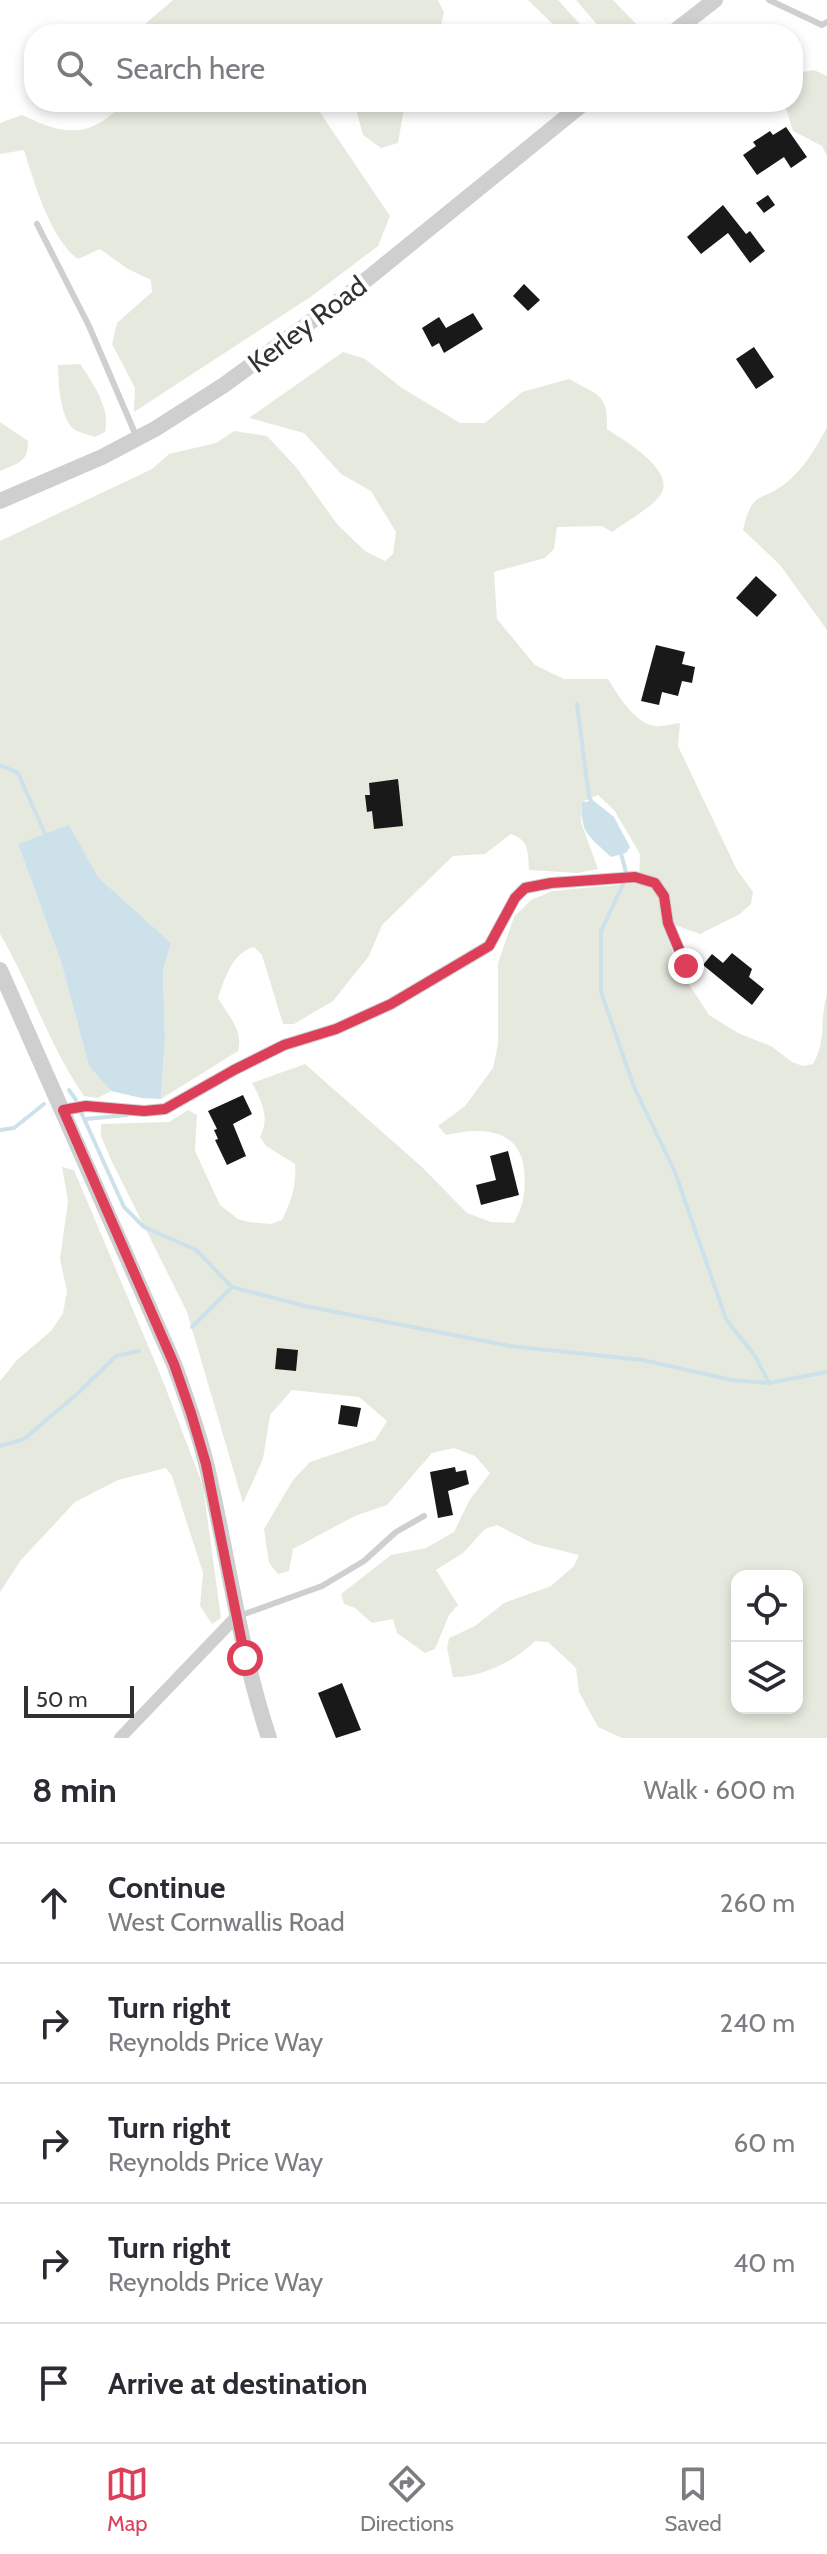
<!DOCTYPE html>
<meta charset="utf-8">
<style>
body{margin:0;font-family:Cabin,sans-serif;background:#f7f7f7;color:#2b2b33}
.controls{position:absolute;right:24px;bottom:24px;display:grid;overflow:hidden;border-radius:16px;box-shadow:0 4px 12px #0003}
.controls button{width:72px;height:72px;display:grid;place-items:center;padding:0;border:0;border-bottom:2px solid #e1e1e2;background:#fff;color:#2b2b33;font:40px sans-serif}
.scale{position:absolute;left:24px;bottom:20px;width:110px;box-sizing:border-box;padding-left:8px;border:4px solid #323232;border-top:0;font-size:22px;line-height:28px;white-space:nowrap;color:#323232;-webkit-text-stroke:6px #fff;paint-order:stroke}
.stop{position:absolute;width:24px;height:24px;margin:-18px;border:6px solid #dd3f59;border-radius:50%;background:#fff}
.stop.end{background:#dd3f59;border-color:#fff;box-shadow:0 2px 8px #0008}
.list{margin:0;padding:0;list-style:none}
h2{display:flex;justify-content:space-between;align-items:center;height:104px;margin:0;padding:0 32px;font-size:34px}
h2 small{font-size:26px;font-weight:400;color:#7c7c81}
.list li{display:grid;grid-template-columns:52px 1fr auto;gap:24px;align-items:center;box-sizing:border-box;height:120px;padding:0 32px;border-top:2px solid #e1e1e2}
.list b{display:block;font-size:30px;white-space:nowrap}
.list p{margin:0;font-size:26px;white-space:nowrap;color:#7c7c81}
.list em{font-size:26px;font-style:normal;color:#7c7c81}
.icon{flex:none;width:44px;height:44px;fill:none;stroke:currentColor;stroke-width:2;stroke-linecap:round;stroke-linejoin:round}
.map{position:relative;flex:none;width:827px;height:1738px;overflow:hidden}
.search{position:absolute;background:#fff;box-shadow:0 4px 12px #0003;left:24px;right:24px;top:24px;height:88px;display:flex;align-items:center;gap:20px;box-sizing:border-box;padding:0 28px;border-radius:32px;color:#7c7c81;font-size:30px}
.sheet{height:704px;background:#fff}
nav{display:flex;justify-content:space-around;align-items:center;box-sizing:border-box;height:112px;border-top:2px solid #e1e1e2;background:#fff;font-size:22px;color:#7c7c81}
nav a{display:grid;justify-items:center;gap:4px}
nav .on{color:#dd3f59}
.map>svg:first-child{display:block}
.green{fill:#e6eade;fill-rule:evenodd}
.water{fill:#cce1ea}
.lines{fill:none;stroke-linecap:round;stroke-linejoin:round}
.stream{stroke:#cce1ea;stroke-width:4}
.building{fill:#191919}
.service{stroke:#cfcfcf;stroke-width:6}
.minor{stroke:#cfcfcf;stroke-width:12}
.tertiary{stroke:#cfcfcf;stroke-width:16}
.route{stroke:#dd3f59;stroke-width:10}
.labels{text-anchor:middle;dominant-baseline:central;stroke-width:8;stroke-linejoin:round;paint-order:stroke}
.street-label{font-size:28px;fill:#323232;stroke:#fff}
</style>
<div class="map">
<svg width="827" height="1738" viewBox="0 0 827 1738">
<rect width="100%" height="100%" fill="#fff"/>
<g class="green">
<polygon points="173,0 438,0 444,13 439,34 86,34 112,27 138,30"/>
<polygon points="528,0 558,0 589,34 563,34"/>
<polygon points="576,0 613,0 641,29 637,34 605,34"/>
<polygon points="814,70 827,76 827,156 822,146 793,131 784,102 793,102 793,81 803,72"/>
<path d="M124,102H313L390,216L378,246L312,296L134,412L135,388L112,344L117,323L152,292L151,280L128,269L100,249L78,259C50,239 34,182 24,150L0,154V123L22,115C64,135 90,140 124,102Z"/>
<polygon points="354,102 405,102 398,143 381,148 363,135"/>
<path d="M343,352L365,359L402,388L460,423H485L522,392L569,379C598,396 608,392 607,429C623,440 682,473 658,498C646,511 627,521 612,532L602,526L557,527L554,549L545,558L494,572L497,619L535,665L564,679H608C618,695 634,722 654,726C661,727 672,724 680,723L678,746L737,870L753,892L751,904L740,914L700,934L664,921L676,964L709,1015L738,1033L771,1046L792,1062L803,1066L813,1064C827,1040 819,1021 827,994V1738H622L598,1727L579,1692L576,1668L548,1642L535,1641C515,1661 481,1678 453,1677L447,1648L449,1638L475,1626L504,1603L551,1586L574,1566L579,1555L534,1544L497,1525L485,1529L463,1553L436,1570L458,1605L449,1615L435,1649L425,1653L397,1633L393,1619L372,1623L355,1608L344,1604L341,1594L391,1555L426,1548L454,1532L469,1501L490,1473L475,1456L454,1448L432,1453L387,1505L355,1516L293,1549L289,1571L278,1574L269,1563L264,1529L293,1480L310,1462L375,1440L387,1421L359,1397L292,1390L270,1415L263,1459L243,1503L187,1312L112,1162L101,1136V1124L169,1122L188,1110L197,1115L195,1151L220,1205L238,1219L249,1222L271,1224L282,1220C291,1202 297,1184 295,1164L266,1146L260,1137C270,1118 262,1101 252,1083L305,1064L422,1167L467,1213L491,1222L514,1223C524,1204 526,1190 524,1169C519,1127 480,1127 446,1135L438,1126L465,1106L493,1068L498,1044V963L514,917L531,900L552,891L639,883L640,854L614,810L598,795L582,802L581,822L598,869L577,873L529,870C528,852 529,840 511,834L485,854L453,856L382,925L369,956L333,1001L294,1024H283L262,955L254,947C232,953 225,978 218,998C228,1015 244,1031 238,1051L161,1099L165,1039L163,971L171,943L98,877L69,826L18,844L61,962L89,1066L111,1091L98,1098L84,1096C49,1046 31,986 0,934V541L152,469L169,454L216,443L234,431L267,436L296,467L337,524L365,551L385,561L393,554L396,532L371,491L341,474L304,433L249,418ZM737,1576H797V1708H737Z"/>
<path d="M80,364C93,383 111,409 105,432L95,437C89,435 81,433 75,430C60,420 58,381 58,365Z"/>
<path d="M0,422L28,441C28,463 18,463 0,471Z"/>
<path d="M827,427V630L780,565L743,530C753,488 760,504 787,482C805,467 816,448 827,427Z"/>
<polygon points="62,1167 74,1170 163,1381 203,1486 221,1618 212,1624 200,1606 203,1573 172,1476 166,1468 118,1480 75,1502 21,1560 0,1592 0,1381 17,1360 51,1331 63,1313 67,1291 60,1259 68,1201"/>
</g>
<g class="water">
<path d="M594,801L614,817L630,847L626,853L611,857C589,836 580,834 582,802Z"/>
<polygon points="69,825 98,877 171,943 163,971 165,1039 161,1099 141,1098 111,1091 89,1066 61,962 18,844"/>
</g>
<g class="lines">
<g class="stream">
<polyline points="577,704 589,797 593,804"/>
<polyline points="0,765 18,773 46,836"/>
<polyline points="620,850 627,876 601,931 601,992 634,1087 675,1172 726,1319 755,1356 769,1383"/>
<polyline points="69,1090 76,1100"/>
<polyline points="81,1112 124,1207 144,1227 196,1250 232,1287 305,1306 510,1346 643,1360 732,1380 769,1383 827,1372"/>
<polyline points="86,1119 127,1115"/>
<polyline points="0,1130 14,1128 44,1104"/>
<polyline points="192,1327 232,1287"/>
<polyline points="0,1446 24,1439 77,1394 116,1356 139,1351"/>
</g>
</g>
<g class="building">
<polygon points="786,127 807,157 791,168 784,157 757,175 743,155 756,146 753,142 770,131 773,135"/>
<polygon points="768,195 775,205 764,213 756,203"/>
<polygon points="723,205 746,234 750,231 765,251 750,263 728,233 701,254 687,237"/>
<polygon points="524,284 540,300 528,311 513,296"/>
<polygon points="473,313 483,329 444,353 439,343 432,347 422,328 439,317 446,328"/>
<polygon points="754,347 774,377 756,389 736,359"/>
<polygon points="756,576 777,595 757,617 736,598"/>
<polygon points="656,645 685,652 682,664 695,667 692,683 682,681 678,696 662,692 659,705 641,701"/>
<polygon points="398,779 403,826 374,829 372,811 367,812 365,795 370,795 369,783"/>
<polygon points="732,953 752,969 749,977 764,989 752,1005 703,965 712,954 723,963"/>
<polygon points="243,1095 252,1114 233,1124 246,1156 227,1165 215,1140 218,1139 214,1130 217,1129 208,1111"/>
<polygon points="508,1151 519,1195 481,1205 476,1185 496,1180 490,1156"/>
<polygon points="277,1348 298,1350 296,1371 275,1369"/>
<polygon points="341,1405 361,1408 357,1427 338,1424"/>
<polygon points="455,1467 456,1472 466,1470 469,1484 448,1491 453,1515 438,1518 430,1472"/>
<polygon points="342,1683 361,1730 336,1738 318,1693"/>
</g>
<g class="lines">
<g class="service">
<polyline points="769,0 822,25 827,22"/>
<polyline points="37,224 89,326 137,438"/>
<polyline points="239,1616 322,1586 364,1561 396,1532 424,1516"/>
</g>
<g class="minor">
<polyline points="63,1110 86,1106 144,1111 165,1109 234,1070 284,1045 336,1029 391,1004 489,946 515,898 525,888 551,883 635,877 655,883 664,896 668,923 686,966"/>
<polyline points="120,1738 236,1617"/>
</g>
<g class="tertiary">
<polyline points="671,34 715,0"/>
<polyline points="0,501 102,457 155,429 224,385 350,293 585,102"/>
<path d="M0,970L174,1364C186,1397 198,1430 206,1463C228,1555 239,1648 269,1738"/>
</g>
</g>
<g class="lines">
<polyline class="route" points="245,1658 206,1464 191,1413 174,1364 63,1110 86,1106 144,1111 165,1109 234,1070 284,1045 336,1029 391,1004 489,946 515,898 525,888 551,883 635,877 655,883 664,896 668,923 686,966"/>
</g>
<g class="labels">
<g class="street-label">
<text transform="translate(307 324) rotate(-37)">Kerley Road</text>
</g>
</g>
</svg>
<div class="controls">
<button><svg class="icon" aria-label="locate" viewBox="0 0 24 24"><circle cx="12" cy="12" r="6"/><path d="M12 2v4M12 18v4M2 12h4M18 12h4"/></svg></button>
<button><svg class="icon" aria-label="layers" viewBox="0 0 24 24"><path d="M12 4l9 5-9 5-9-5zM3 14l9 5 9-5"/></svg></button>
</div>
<div class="scale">50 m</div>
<div class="stop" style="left:245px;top:1658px"></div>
<div class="stop end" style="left:686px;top:966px"></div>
<div class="search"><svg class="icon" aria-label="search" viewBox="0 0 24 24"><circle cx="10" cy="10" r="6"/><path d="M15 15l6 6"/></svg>Search here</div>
</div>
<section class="sheet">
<h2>8 min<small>Walk · 600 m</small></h2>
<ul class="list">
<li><svg class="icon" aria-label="ahead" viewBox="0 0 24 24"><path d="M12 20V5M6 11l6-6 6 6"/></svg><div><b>Continue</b><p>West Cornwallis Road</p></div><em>260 m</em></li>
<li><svg class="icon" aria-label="right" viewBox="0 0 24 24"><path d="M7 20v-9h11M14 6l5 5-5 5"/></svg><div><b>Turn right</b><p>Reynolds Price Way</p></div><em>240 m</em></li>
<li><svg class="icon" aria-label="right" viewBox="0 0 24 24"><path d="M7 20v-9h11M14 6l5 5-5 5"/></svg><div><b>Turn right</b><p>Reynolds Price Way</p></div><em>60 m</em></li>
<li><svg class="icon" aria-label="right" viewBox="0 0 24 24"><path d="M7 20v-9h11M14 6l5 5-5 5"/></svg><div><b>Turn right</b><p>Reynolds Price Way</p></div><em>40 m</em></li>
<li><svg class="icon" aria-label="arrive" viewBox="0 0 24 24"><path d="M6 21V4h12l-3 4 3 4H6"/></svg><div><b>Arrive at destination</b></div></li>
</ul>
</section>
<nav>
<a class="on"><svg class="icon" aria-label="map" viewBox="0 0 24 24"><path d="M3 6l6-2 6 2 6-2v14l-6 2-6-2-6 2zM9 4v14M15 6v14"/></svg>Map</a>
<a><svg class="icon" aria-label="directions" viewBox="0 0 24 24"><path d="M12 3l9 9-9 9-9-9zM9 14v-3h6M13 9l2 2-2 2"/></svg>Directions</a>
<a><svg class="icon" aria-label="saved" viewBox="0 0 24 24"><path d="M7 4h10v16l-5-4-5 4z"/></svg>Saved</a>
</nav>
